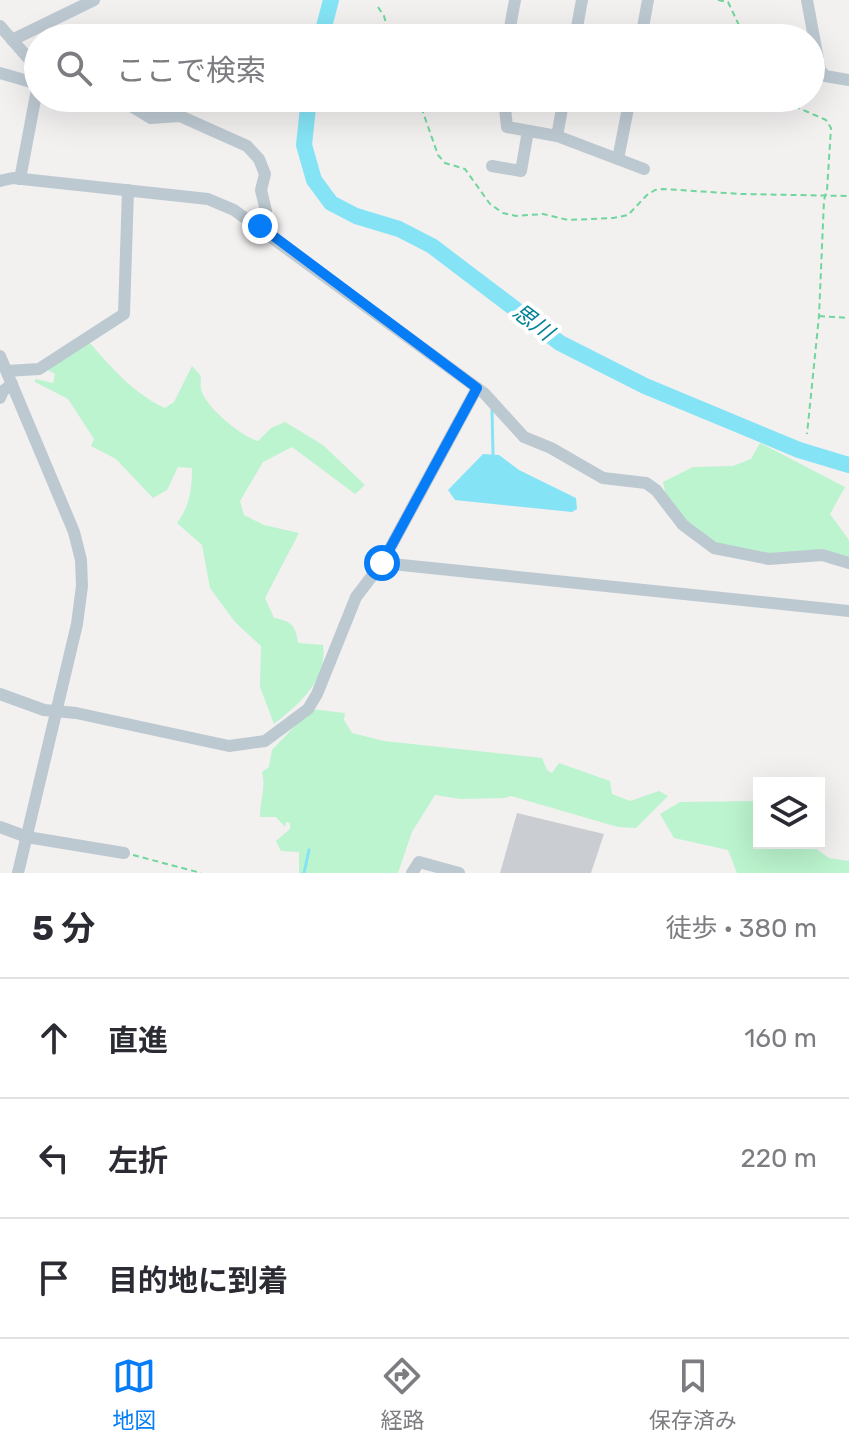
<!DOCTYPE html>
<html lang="ja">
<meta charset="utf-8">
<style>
body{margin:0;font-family:Rubik,"Noto Sans JP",sans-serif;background:#f7f7f7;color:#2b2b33}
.controls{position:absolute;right:24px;bottom:24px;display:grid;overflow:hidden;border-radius:0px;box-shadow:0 8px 32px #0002}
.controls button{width:72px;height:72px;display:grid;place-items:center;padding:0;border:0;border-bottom:2px solid #e1e1e2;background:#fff;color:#2b2b33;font:40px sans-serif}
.stop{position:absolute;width:24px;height:24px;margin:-18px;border:6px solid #067df7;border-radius:50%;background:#fff}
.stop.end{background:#067df7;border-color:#fff;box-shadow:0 2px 8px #0008}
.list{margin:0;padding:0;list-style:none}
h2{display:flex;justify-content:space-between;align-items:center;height:104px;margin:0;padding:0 32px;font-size:34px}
h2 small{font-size:26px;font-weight:400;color:#7c7c81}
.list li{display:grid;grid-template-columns:52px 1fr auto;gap:24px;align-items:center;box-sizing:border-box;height:120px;padding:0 32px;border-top:2px solid #e1e1e2}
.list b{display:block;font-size:30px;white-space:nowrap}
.list em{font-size:26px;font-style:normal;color:#7c7c81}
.icon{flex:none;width:44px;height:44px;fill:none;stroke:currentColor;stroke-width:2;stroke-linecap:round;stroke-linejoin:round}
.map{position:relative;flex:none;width:849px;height:873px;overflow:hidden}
.search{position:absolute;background:#fff;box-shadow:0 8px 32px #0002;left:24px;right:24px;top:24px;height:88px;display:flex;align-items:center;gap:20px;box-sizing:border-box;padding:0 28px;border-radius:44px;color:#7c7c81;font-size:30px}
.sheet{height:464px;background:#fff}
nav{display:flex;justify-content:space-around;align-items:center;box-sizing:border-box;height:112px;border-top:2px solid #e1e1e2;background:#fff;font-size:22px;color:#7c7c81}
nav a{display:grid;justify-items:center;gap:4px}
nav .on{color:#067df7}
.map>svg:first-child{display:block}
.green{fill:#bbf4ce}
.water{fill:#84e4f5}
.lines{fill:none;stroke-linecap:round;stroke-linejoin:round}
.stream{stroke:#84e4f5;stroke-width:3}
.river{stroke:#84e4f5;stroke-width:16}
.building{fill:#caced3}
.path{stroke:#6fd69d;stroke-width:2;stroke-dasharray:6 4;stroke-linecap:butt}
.minor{stroke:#bdc9d1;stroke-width:12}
.route{stroke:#067df7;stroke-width:10}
.labels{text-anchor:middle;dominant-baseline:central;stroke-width:8;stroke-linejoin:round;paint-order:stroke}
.water-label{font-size:22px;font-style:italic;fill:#038197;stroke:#fff}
</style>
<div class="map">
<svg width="849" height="873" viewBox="0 0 849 873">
<rect width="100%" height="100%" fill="#f3f0f0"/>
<g class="green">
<path d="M89,342C111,367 134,394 165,408L174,402L192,366L201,376C201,380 200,385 201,389C204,406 242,437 258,441L271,428L285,422L323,445L365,485L355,494L292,447L263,462L240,501L244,515L264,525L299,533L265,598L274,618C291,621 296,625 298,643L323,645C328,680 298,705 274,724L260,687L261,646L235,622L210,588L202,545L177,523C190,506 192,488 192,468L178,467L167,490L153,498L116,459L91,446L94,439L68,399L35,382V379L53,383L55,374L46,369Z"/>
<polygon points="760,443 845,487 830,514 849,540 849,560 767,556 719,547 693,529 666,496 663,482 693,467 733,466 751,459"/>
<path d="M311,709L345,713L344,720L352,733L384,741L542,758L547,770L552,773L559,763L610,781L612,794L630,801L659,791L668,796L636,828L618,827L511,796L505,798L460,799L435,795L412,832L398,873H299V852L281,851L276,841L290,829V823L286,822L285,827L276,817H260C260,800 266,788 262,772L269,767L272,750Z"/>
<polygon points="759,801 759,843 808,843 829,858 849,861 849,873 737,873 728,850 674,838 660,814 680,802"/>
</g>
<polygon class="water" points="483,454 499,455 519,470 576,498 577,509 572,512 455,500 448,490"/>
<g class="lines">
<g class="stream">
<polyline points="492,410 493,454"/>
<polyline points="304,873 309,850"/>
</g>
<g class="river">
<polyline points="321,38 331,0"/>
<polyline points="309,98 304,145 314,180 331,203 356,216 399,229 432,246 560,343 645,386 799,450 849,465"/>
</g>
</g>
<polygon class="building" points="517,813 604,834 591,873 500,873"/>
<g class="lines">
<g class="path">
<polyline points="718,0 728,2 745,38"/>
<polyline points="378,7 384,16 390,38"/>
<polyline points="418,98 438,155 445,163 465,169 490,204 503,213 516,216 543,214 568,220 613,218 628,215 647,195 655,190 663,189 742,194 849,196"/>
<polyline points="776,98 826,120 831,128 827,190 824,200 819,316 807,434"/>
<polyline points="819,316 849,318"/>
<polyline points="133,855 201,873"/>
</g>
<g class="minor">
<polyline points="807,0 820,70 825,76 849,80"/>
<polyline points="0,26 35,66 38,83"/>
<polyline points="508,38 515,0"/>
<polyline points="575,38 582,0"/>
<polyline points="641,38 648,0"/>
<polyline points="12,40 94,0"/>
<polyline points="0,73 38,84"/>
<polyline points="118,98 151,118 180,116 247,146 259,159 265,174 261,190 266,211 260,226"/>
<polyline points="504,98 507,127 557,136 644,169"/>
<polyline points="557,136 564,98"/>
<polyline points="618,159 630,98"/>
<polyline points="492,166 521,171 528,131"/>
<polyline points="20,179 38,84"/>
<polyline points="0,181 13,178 208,199 234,210 484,393 524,437 551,448 603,478 646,483 656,490 683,525 714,548 769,559 822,555 849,563"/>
<polyline points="0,356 74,532 81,560 82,586 77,624 18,873"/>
<polyline points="7,371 39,369 124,314 128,190"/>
<polyline points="0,398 3,391 12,384"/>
<polyline points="382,563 849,611"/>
<polyline points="0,694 44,710 76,713 229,746 265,741 308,709 317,694 356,597 382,563 477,388"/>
<polyline points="0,827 27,837 124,853"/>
<polyline points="412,873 419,862 459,873"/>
</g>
</g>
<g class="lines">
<polyline class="route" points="260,226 477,388 382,563"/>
</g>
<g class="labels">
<g class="water-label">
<text transform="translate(533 322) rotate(37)">思川</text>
</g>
</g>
</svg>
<div class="controls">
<button><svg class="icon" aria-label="layers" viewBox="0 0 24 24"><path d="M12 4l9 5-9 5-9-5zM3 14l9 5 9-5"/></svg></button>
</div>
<div class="stop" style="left:382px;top:563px"></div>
<div class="stop end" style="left:260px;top:226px"></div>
<div class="search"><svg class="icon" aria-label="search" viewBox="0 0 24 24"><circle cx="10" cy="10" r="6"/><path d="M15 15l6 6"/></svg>ここで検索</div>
</div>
<section class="sheet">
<h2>5 分<small>徒歩 · 380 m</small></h2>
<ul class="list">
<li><svg class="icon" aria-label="ahead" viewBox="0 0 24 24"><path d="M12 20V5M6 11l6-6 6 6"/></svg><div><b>直進</b></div><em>160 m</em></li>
<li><svg class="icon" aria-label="left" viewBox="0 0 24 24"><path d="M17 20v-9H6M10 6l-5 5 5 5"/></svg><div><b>左折</b></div><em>220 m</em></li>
<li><svg class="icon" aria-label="arrive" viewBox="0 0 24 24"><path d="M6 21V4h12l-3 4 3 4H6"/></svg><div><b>目的地に到着</b></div></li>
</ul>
</section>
<nav>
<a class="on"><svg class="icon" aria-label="map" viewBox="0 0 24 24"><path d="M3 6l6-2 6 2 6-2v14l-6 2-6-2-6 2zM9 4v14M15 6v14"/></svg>地図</a>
<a><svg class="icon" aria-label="directions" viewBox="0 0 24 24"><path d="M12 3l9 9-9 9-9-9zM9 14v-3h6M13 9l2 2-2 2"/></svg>経路</a>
<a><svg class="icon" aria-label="saved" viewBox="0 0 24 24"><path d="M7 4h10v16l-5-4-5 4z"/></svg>保存済み</a>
</nav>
